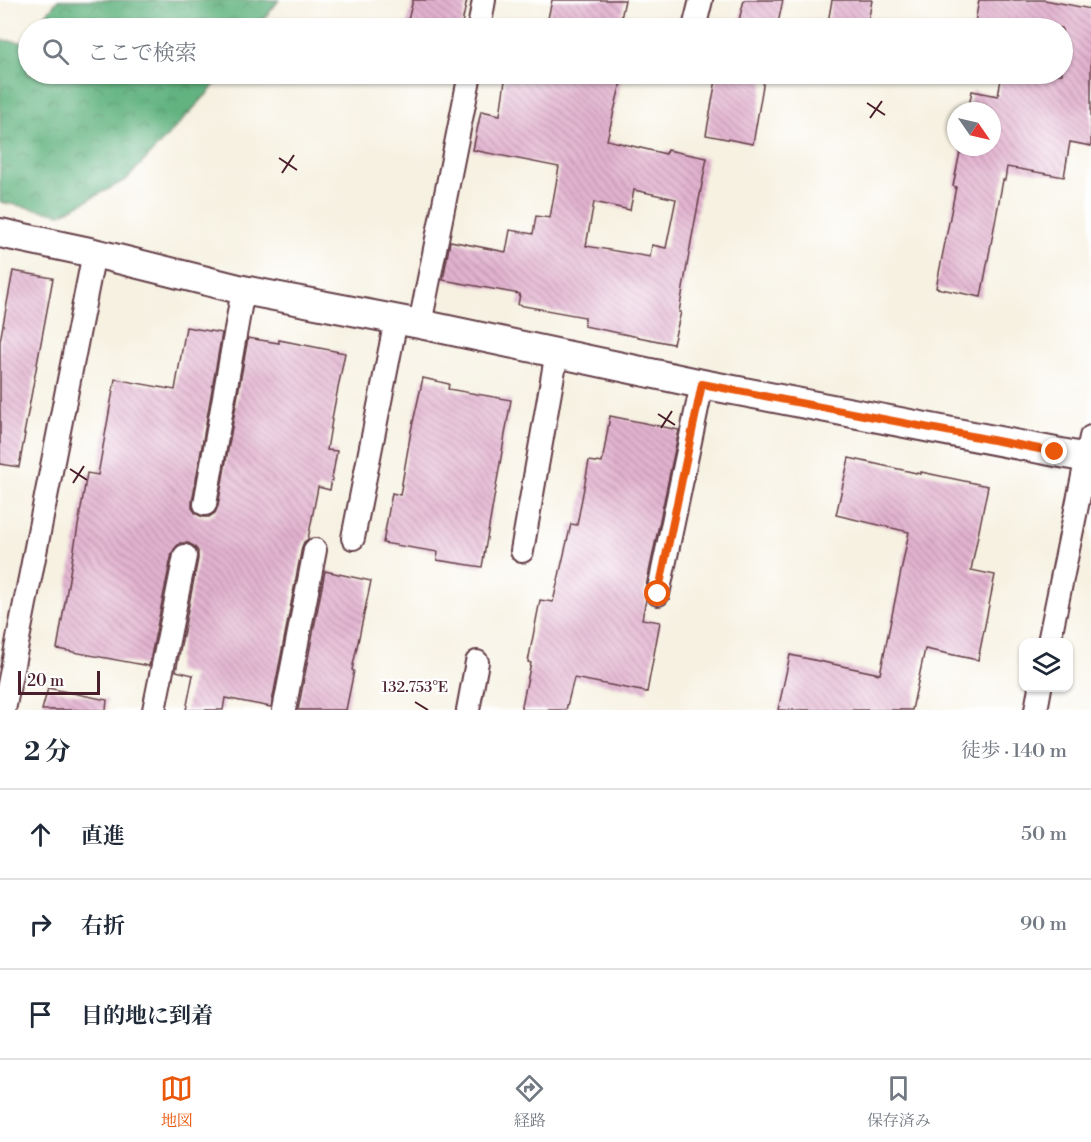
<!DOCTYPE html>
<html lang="ja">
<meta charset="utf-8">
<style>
body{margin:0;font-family:"Libre Bodoni","Noto Serif JP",serif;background:#f2f2f3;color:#1f2937}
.controls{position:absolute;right:18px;bottom:18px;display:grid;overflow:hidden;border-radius:12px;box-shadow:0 2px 4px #0004}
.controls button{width:54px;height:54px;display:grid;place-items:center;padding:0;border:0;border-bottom:2px solid #e0e1e3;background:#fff;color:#1f2937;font:30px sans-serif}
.compass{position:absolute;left:947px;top:102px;width:54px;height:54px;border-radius:50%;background:#fff;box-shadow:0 2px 4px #0004;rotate:124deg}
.scale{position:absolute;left:18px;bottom:15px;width:82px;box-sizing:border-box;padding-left:6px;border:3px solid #4a1f2b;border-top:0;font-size:16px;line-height:21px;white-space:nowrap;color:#4a1f2b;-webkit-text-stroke:4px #fff;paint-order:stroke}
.stop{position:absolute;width:18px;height:18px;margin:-14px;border:4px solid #ea580c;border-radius:50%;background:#fff}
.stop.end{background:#ea580c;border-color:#fff;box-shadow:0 2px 6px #0008}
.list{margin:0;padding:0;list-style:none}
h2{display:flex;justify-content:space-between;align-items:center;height:78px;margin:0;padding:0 24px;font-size:26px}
h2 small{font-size:20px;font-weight:400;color:#747a83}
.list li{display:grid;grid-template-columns:39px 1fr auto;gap:18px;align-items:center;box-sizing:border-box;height:90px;padding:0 24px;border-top:2px solid #e0e1e3}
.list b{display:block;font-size:22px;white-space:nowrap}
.list em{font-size:20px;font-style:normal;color:#747a83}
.icon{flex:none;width:33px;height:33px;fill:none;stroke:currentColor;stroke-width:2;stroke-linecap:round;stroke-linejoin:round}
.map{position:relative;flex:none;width:1091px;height:710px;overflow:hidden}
.search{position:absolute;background:#fff;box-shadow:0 2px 4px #0004;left:18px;right:18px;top:18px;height:66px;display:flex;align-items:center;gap:15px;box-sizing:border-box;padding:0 21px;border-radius:33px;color:#747a83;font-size:22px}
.sheet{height:348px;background:#fff}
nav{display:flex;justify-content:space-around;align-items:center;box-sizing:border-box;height:84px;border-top:2px solid #e0e1e3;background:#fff;font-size:16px;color:#747a83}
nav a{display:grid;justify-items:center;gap:3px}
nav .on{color:#ea580c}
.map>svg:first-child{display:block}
.forest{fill:url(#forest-crowns);stroke:#566956;stroke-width:1.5}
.building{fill:url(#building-back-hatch);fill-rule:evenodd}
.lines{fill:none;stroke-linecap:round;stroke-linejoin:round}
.minor-casing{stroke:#643e46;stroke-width:26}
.tertiary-casing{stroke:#643e46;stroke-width:32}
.minor{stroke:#fff;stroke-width:22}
.tertiary{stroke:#fff;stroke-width:28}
.route{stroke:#ea580c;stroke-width:8}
.ticks{fill:none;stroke:#4a1f2b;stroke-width:2}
.ticks-label{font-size:15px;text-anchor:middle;fill:#4a1f2b;stroke:#fff;stroke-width:4.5;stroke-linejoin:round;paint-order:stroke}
</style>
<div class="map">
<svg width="1091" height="710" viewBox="0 0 1091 710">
<defs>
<pattern id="forest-crowns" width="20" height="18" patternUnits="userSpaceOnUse" patternTransform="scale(1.5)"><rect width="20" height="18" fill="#62b380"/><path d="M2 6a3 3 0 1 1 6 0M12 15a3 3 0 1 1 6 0" fill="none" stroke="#539169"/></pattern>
<pattern id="building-back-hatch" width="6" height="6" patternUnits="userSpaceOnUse" patternTransform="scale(1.5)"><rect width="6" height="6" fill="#e3b3d0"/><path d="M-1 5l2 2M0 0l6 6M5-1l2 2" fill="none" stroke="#ba91a9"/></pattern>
</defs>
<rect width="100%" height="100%" fill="#fff"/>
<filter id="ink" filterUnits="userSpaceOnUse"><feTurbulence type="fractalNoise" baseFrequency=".0167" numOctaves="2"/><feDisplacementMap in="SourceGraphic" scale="12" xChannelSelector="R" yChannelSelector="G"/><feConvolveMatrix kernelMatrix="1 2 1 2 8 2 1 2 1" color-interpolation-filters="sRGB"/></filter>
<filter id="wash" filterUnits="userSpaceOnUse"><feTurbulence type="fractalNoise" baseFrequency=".008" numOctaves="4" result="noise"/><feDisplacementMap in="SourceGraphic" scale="24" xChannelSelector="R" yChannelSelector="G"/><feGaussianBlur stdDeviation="1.35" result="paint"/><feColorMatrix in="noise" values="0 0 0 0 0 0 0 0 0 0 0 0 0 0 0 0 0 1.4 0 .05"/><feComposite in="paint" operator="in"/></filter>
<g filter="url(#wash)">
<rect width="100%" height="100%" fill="#f6f1e1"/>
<g class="forest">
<polygon points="58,0 279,0 257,28 35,28"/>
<polygon points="28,36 28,74 223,74 209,92 126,180 61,214 0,202 0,40 24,42"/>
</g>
<g id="blocks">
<g class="building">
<polygon points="413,0 467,0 461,28 406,28"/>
<polygon points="552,0 625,0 619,28 546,28"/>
<polygon points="744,0 783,0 777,28 737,28"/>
<polygon points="832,0 872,0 867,28 827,28"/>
<polygon points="979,0 1045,0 1091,9 1091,146 1070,142 1064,177 1007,167 1005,180 1003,180 981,297 936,288 956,187 953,186 961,147 992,147 992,111 968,111 972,91 998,96 1002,74 1062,74 1062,28 974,28"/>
<path d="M506,74H623L607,140L666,154L667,150L707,158L691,242L679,312H681L673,344L584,326L585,317L518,305L520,294L443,280L450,241L506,252L510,230L533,234L536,216L550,218L559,167L473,150L481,111L500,115ZM634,190L676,199L666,248L652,245L650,257L586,246L594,202L630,210Z"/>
<polygon points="717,74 765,74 753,144 706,135"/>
<polygon points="13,271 53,278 24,434 25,434 19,467 0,464 0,341"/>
<polygon points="186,327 222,333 192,502 192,508 196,514 203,517 209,517 215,513 218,506 248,338 279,343 279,340 345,353 334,408 327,450 337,451 330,490 318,487 308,539 304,542 302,547 271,707 225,698 223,710 186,710 193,675 176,671 198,559 198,551 194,546 188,543 180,543 175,548 172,553 149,666 57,649 87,473 98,475 115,379 175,390"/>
<polygon points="423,378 449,384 448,389 511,400 482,567 437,560 438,552 383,543 392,493 400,495 411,431"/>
<polygon points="610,416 679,430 645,591 646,600 642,619 660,622 647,692 574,678 566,710 521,710 531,663 528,662 540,600 553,602 571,524 577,525 589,461 602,463"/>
<polygon points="849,458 921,474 921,472 988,486 971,570 995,575 978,660 925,649 912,710 778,710 790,655 880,674 909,532 836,515"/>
<polygon points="325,571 371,581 352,670 354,671 346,710 298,710"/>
<polygon points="48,688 107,700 106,710 42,710"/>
</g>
</g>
</g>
<g filter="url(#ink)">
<use href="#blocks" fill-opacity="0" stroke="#643e46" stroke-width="1.5"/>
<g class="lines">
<defs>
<g id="minor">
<polyline points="479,28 484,0"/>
<polyline points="694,28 701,0"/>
<polyline points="420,324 470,74"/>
<polyline points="205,504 243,290"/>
<polyline points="353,538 396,320"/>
<polyline points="522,551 557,352"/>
<polyline points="658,594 702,384"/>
<polyline points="1049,642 1091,437"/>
<polyline points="4,710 94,253"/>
<polyline points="154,710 185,556"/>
<polyline points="284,710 315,550"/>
<polyline points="468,710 477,662"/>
<polyline points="1036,710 1040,688"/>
</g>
<polyline id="tertiary" points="0,233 94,253 243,290 420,324 702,384 1087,458 1091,460"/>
</defs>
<use href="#minor" class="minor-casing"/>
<use href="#tertiary" class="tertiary-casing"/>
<use href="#minor" class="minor"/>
<use href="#tertiary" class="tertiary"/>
</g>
</g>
<g class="lines" filter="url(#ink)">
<polyline class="route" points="658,594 702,384 1055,452"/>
</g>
<path class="ticks" d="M867,103L885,115M870,118L882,101M279,158L297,170M282,173L294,155M658,414L675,425M661,428L672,411M70,469L87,480M73,483L84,466M415,702L428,710"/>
<g class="ticks-label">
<text x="415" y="692">132.753°E</text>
</g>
</svg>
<div class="controls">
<button><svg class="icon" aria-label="layers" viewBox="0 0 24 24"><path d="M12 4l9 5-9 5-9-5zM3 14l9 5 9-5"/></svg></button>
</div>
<svg class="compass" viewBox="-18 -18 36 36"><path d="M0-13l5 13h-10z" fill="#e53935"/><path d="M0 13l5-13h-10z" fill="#747a83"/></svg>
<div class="scale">20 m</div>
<div class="stop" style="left:658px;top:594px"></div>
<div class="stop end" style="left:1055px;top:452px"></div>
<div class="search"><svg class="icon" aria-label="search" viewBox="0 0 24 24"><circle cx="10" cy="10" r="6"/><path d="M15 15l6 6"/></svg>ここで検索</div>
</div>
<section class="sheet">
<h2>2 分<small>徒歩 · 140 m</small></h2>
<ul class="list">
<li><svg class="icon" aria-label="ahead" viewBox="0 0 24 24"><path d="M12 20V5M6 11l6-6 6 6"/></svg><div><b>直進</b></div><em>50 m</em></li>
<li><svg class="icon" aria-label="right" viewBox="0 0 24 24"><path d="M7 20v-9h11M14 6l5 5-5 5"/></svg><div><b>右折</b></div><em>90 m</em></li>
<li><svg class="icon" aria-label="arrive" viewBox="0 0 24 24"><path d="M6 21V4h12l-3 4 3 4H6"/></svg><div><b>目的地に到着</b></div></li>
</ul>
</section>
<nav>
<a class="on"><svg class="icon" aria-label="map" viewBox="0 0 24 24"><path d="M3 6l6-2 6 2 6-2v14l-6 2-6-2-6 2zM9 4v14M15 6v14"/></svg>地図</a>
<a><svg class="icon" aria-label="directions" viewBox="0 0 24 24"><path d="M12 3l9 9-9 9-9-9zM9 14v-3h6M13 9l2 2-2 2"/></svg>経路</a>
<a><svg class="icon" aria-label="saved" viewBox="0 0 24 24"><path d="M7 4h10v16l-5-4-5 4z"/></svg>保存済み</a>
</nav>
